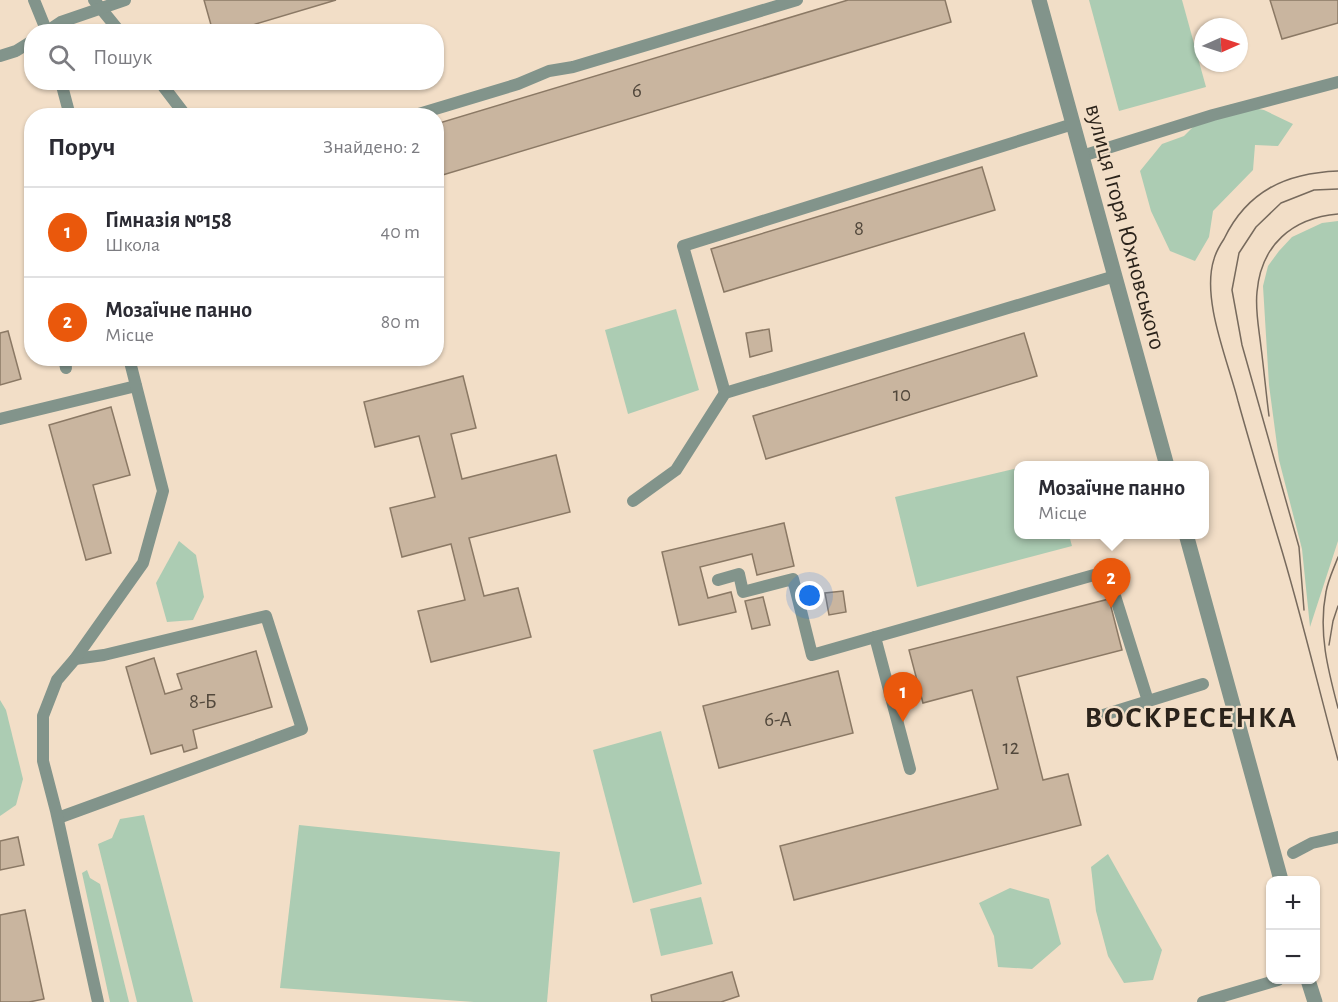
<!DOCTYPE html>
<html lang="uk">
<meta charset="utf-8">
<style>
body{margin:0;font-family:"Alegreya Sans",sans-serif;background:#f7f7f7;color:#2b2b33}
.controls{position:absolute;right:18px;bottom:18px;display:grid;overflow:hidden;border-radius:12px;box-shadow:0 2px 4px #0004}
.controls button{width:54px;height:54px;display:grid;place-items:center;padding:0;border:0;border-bottom:2px solid #e1e1e2;background:#fff;color:#2b2b33;font:30px sans-serif}
.compass{position:absolute;left:1194px;top:18px;width:54px;height:54px;border-radius:50%;background:#fff;box-shadow:0 2px 4px #0004;rotate:87deg}
.you{position:absolute;left:810px;top:596px;width:21px;height:21px;margin:-15px;border:4px solid #fff;border-radius:50%;background:#1a73e8;box-shadow:0 0 0 9px #1a73e833}
.badge{display:grid;place-items:center;width:39px;height:39px;border-radius:50%;background:#ea580c;color:#fff;font-size:20px;font-weight:700}
.pin{position:absolute;translate:-50% -50px;filter:drop-shadow(0 2px 3px #0008)}
.pin::after{content:'';position:absolute;top:32px;width:21px;height:18px;background:inherit;clip-path:polygon(0 0,100% 0,50% 100%)}
.popup{position:absolute;left:1014px;top:461px;width:195px;height:78px;box-sizing:border-box;display:grid;place-content:center;border-radius:12px;background:#fff;filter:drop-shadow(0 2px 4px #0005);font-size:20px;white-space:nowrap;color:#7c7c81}
.popup b{font-size:22px;color:#2b2b33}
.popup::after{content:'';position:absolute;left:50%;top:100%;margin-left:-12px;border:12px solid transparent;border-top-color:#fff}
.list{margin:0;padding:0;list-style:none}
h2{display:flex;justify-content:space-between;align-items:center;height:78px;margin:0;padding:0 24px;font-size:26px}
h2 small{font-size:20px;font-weight:400;color:#7c7c81}
.list li{display:grid;grid-template-columns:39px 1fr auto;gap:18px;align-items:center;box-sizing:border-box;height:90px;padding:0 24px;border-top:2px solid #e1e1e2}
.list b{display:block;font-size:22px;white-space:nowrap}
.list p{margin:0;font-size:20px;white-space:nowrap;color:#7c7c81}
.list em{font-size:20px;font-style:normal;color:#7c7c81}
.icon{flex:none;width:33px;height:33px;fill:none;stroke:currentColor;stroke-width:2;stroke-linecap:round;stroke-linejoin:round}
.map{position:relative;flex:none;width:1338px;height:1002px;overflow:hidden}
.search{position:absolute;background:#fff;box-shadow:0 2px 4px #0004;left:24px;top:24px;width:420px;height:66px;display:flex;align-items:center;gap:15px;box-sizing:border-box;padding:0 21px;border-radius:24px;color:#7c7c81;font-size:22px}
.panel{position:absolute;background:#fff;box-shadow:0 2px 4px #0004;left:24px;top:108px;width:420px;height:258px;border-radius:24px}
.map>svg:first-child{display:block}
.green{fill:#acccb3}
.building{fill:#c9b59f;stroke:#8b7965;stroke-width:1.5}
.lines{fill:none;stroke-linecap:round;stroke-linejoin:round}
.service{stroke:#82948b;stroke-width:12}
.tertiary{stroke:#82948b;stroke-width:15}
.tram{stroke:#776a5d;stroke-width:1.5}
.labels{text-anchor:middle;dominant-baseline:central;stroke-width:4.5;stroke-linejoin:round;paint-order:stroke}
.number-label{font-size:21px;fill:#52483c}
.street-label{font-size:24px;fill:#2b231b;stroke:#f2dec7}
.district-label{font-size:30px;font-weight:bold;letter-spacing:1.5px;fill:#2b231b;stroke:#f2dec7}
</style>
<div class="map">
<svg width="1338" height="1002" viewBox="0 0 1338 1002">
<rect width="100%" height="100%" fill="#f2dec7"/>
<g class="green">
<polygon points="1089,0 1182,0 1206,87 1119,111"/>
<polygon points="1232,104 1264,110 1293,124 1278,146 1255,145 1253,170 1213,211 1209,237 1195,261 1170,251 1151,211 1140,171 1162,144 1184,136 1205,115"/>
<polygon points="1338,221 1338,541 1310,627 1302,549 1279,460 1269,385 1263,286 1268,266 1279,251 1292,237 1322,223"/>
<polygon points="676,309 699,390 628,414 605,330"/>
<polygon points="1018,468 1018,534 1069,535 1072,546 917,587 895,497"/>
<polygon points="179,541 196,555 204,597 193,620 167,622 156,583"/>
<polygon points="0,700 6,710 23,779 16,805 0,816"/>
<polygon points="661,731 702,884 633,903 593,750"/>
<polygon points="144,815 193,1002 137,1002 98,844 112,838 120,819"/>
<polygon points="299,825 560,852 547,1002 474,1002 280,988"/>
<polygon points="1108,854 1162,950 1153,980 1124,983 1108,956 1096,911 1091,867"/>
<polygon points="87,870 90,878 100,884 129,1002 110,1002 82,873"/>
<polygon points="1010,888 1049,899 1061,944 1032,969 998,967 994,936 979,903"/>
<polygon points="701,897 713,944 661,956 650,909"/>
</g>
<g class="building">
<polygon points="204,0 336,0 229,32 213,32"/>
<polygon points="848,0 945,0 951,22 436,177 436,124"/>
<polygon points="1270,0 1338,0 1338,23 1282,39"/>
<polygon points="982,167 995,210 724,292 711,249"/>
<polygon points="769,329 772,351 750,357 746,333"/>
<polygon points="8,331 21,379 0,385 0,333"/>
<polygon points="1024,333 1037,376 766,459 753,416"/>
<polygon points="463,376 476,428 451,434 462,479 556,455 570,512 469,538 484,596 518,588 531,637 431,662 418,611 465,600 451,544 402,557 390,508 435,497 419,436 375,447 364,402"/>
<polygon points="111,407 130,475 93,485 111,553 86,560 49,425"/>
<polygon points="784,523 794,566 757,575 752,554 700,567 708,598 731,592 736,612 679,625 662,552"/>
<polygon points="843,591 846,612 829,615 825,593"/>
<polygon points="763,597 770,625 752,629 745,601"/>
<polygon points="1109,599 1122,650 1017,677 1043,780 1068,774 1081,825 794,900 780,846 998,789 972,690 923,703 909,650"/>
<polygon points="256,651 272,707 193,730 197,748 184,752 182,745 151,754 126,667 154,658 165,694 182,689 177,674"/>
<polygon points="838,671 853,733 719,768 703,706"/>
<polygon points="18,837 24,865 0,870 0,841"/>
<polygon points="25,910 44,999 29,1002 0,1002 0,915"/>
<polygon points="732,972 739,996 721,1002 652,1002 651,995"/>
</g>
<g class="lines">
<g class="service">
<polyline points="34,0 47,32"/>
<polyline points="94,0 120,32"/>
<polyline points="46,32 61,22 125,0"/>
<polyline points="0,56 16,51 32,41"/>
<polyline points="61,82 70,116"/>
<polyline points="160,82 186,116"/>
<polyline points="412,116 518,84 549,71 573,67 797,0"/>
<polyline points="1082,156 1213,115 1338,82"/>
<polyline points="64,358 66,368"/>
<polyline points="725,393 683,246 1073,124"/>
<polyline points="0,419 136,386"/>
<polyline points="633,501 676,470 725,393 1115,276"/>
<polyline points="718,580 739,574 743,592 793,579 812,655 875,637 910,769"/>
<polyline points="875,637 1094,575 1110,580 1148,701"/>
<polyline points="1097,717 1203,684"/>
<polyline points="58,818 302,729 266,616 104,655 75,659"/>
<polyline points="1293,853 1312,843 1338,837"/>
<polyline points="98,1002 56,811 43,761 43,716 57,680 75,659 143,563 163,491 129,358"/>
<polyline points="1203,1002 1278,980"/>
</g>
<g class="tertiary">
<polyline points="1039,0 1167,466"/>
<polyline points="1186,534 1281,880"/>
<polyline points="1308,980 1315,1002"/>
</g>
<g class="tram">
<path d="M1338,171C1286,173 1247,191 1224,239C1220,245 1216,252 1214,259C1201,299 1228,361 1238,401C1251,448 1265,494 1279,541C1301,613 1318,687 1338,760"/>
<path d="M1269,416C1266,393 1264,370 1261,347C1259,329 1255,310 1257,292C1261,245 1292,218 1338,214"/>
<path d="M1338,557C1334,568 1328,580 1326,592C1318,632 1328,670 1338,708"/>
<polyline points="1304,610 1299,547 1242,345 1232,290 1239,253 1256,227 1281,203 1314,190 1338,189"/>
<polyline points="1329,645 1333,621 1338,606"/>
</g>
</g>
<g class="labels">
<g class="number-label">
<text x="637" y="90">6</text>
<text x="859" y="228">8</text>
<text x="902" y="394">10</text>
<text x="203" y="701">8-Б</text>
<text x="778" y="719">6-А</text>
<text x="1011" y="747">12</text>
</g>
<g class="street-label">
<text transform="translate(1125 227) rotate(75)">вулиця Ігоря Юхновського</text>
</g>
<g class="district-label">
<text x="1191" y="718">ВОСКРЕСЕНКА</text>
</g>
</g>
</svg>
<div class="controls">
<button>+</button>
<button>−</button>
</div>
<svg class="compass" viewBox="-18 -18 36 36"><path d="M0-13l5 13h-10z" fill="#e53935"/><path d="M0 13l5-13h-10z" fill="#7c7c81"/></svg>
<div class="you"></div>
<div class="pin badge" style="left:903px;top:722px">1</div>
<div class="pin badge" style="left:1111px;top:608px">2</div>
<div class="popup"><b>Мозаїчне панно</b>Місце</div>
<div class="search"><svg class="icon" aria-label="search" viewBox="0 0 24 24"><circle cx="10" cy="10" r="6"/><path d="M15 15l6 6"/></svg>Пошук</div>
<section class="panel">
<h2>Поруч<small>Знайдено: 2</small></h2>
<ul class="list">
<li><span class="badge">1</span><div><b>Гімназія №158</b><p>Школа</p></div><em>40 m</em></li>
<li><span class="badge">2</span><div><b>Мозаїчне панно</b><p>Місце</p></div><em>80 m</em></li>
</ul>
</section>
</div>
